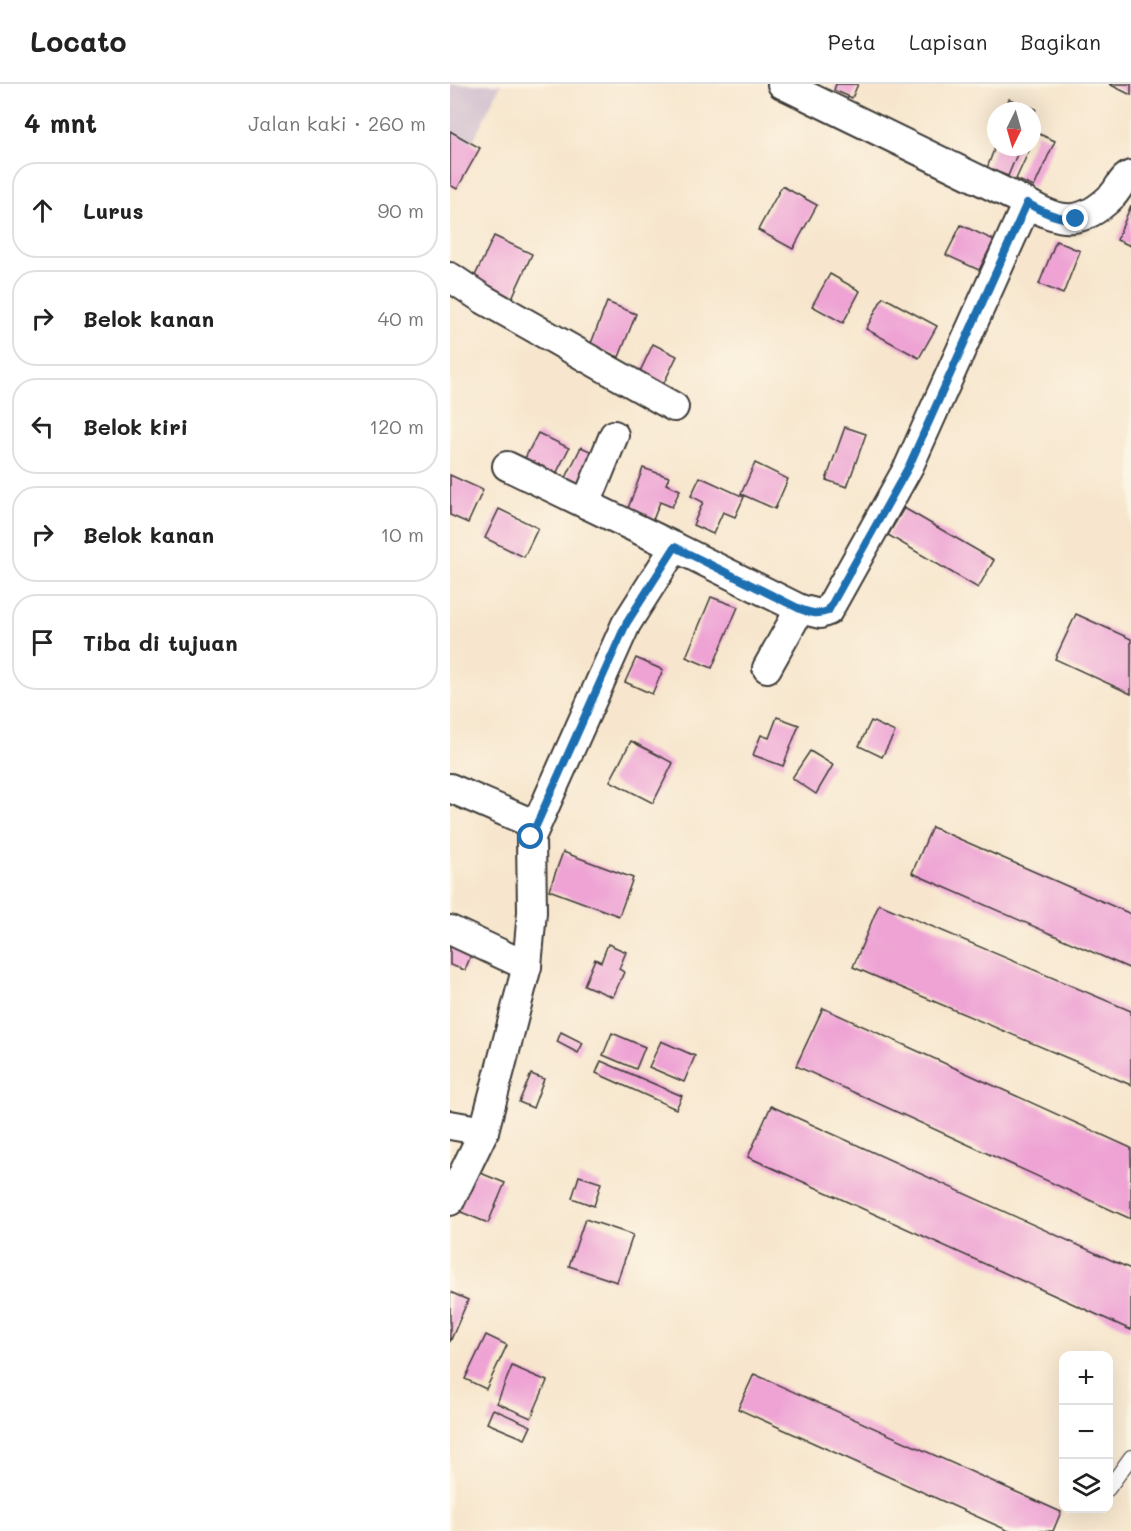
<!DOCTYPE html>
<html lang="id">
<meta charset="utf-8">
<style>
body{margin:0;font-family:Mali,sans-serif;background:#f6f6f6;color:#222}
.controls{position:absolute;right:18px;bottom:18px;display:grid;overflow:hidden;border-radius:12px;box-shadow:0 6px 24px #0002}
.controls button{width:54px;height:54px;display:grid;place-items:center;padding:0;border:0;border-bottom:2px solid #e0e0e0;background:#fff;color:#222;font:30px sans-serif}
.compass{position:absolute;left:537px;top:18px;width:54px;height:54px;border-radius:50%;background:#fff;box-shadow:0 6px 24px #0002;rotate:185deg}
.stop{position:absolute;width:18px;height:18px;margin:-14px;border:4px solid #1f6fb2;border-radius:50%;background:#fff}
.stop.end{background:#1f6fb2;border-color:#fff;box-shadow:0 2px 6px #0008}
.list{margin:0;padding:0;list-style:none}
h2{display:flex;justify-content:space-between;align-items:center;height:78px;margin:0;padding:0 24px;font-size:26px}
h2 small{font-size:20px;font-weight:400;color:#767676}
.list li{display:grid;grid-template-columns:39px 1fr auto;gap:18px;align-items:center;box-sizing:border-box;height:96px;margin:0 12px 12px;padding:0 12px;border:2px solid #e0e0e0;border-radius:24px}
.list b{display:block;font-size:22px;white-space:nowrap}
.list em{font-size:20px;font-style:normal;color:#767676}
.icon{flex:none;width:33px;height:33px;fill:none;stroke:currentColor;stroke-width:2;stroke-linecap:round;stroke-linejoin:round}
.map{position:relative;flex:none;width:681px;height:1447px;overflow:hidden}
header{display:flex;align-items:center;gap:36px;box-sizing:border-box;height:84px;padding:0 30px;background:#fff;border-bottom:2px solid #e0e0e0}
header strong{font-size:28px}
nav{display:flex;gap:33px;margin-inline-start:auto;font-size:21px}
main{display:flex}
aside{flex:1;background:#fff}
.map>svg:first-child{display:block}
.industrial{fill:#cfbdce}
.building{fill:#eea3d4}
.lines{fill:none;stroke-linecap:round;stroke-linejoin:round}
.lane-casing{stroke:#3d3a37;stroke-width:16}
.street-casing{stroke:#3d3a37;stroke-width:32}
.lane{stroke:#fff;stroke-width:14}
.street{stroke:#fff;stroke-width:28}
.route{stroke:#1f6fb2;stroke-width:8}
</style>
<header>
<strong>Locato</strong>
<nav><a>Peta</a><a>Lapisan</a><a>Bagikan</a></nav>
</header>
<main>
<aside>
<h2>4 mnt<small>Jalan kaki · 260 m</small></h2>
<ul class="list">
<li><svg class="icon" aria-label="ahead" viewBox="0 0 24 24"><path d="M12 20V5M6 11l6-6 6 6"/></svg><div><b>Lurus</b></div><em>90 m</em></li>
<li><svg class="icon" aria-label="right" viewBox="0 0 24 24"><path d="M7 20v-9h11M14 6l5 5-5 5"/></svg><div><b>Belok kanan</b></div><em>40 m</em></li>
<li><svg class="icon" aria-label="left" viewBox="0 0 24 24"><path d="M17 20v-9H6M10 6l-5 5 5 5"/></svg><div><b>Belok kiri</b></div><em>120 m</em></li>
<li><svg class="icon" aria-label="right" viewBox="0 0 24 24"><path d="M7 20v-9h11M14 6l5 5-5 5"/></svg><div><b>Belok kanan</b></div><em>10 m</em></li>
<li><svg class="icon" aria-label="arrive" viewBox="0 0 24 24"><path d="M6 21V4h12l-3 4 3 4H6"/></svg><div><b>Tiba di tujuan</b></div></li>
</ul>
</aside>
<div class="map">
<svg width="681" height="1447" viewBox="0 0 681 1447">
<rect width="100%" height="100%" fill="#fcf5e5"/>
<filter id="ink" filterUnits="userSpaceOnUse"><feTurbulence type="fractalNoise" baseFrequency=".0167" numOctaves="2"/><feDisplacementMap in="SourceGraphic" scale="12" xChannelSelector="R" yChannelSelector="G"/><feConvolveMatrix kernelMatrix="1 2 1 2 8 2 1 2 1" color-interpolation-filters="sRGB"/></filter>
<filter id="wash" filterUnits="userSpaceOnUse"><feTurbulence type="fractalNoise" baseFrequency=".008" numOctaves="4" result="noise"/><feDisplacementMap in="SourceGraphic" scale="24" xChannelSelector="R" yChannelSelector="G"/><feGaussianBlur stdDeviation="1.35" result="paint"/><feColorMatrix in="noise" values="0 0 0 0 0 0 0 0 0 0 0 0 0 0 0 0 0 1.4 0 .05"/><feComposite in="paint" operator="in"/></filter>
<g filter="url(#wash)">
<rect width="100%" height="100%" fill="#f7e6cd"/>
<polygon class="industrial" points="0,0 51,0 0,103"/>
<g id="blocks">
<g class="building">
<polygon points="386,0 408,0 402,14 384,6"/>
<polygon points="659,0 681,0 681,11"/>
<polygon points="559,15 586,25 582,34 582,27 554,27"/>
<polygon points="0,47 30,64 7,105 0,101"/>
<polygon points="587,49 605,57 584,103 566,95"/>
<polygon points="545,63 570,63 558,92 537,84"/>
<polygon points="332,102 367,121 343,165 308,146"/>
<polygon points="681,121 681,162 667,156"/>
<polygon points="511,141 544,156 529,186 496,171"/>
<polygon points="44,152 82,170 61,216 22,198"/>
<polygon points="606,157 630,167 613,210 589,200"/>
<polygon points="380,190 410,207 393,239 362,222"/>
<polygon points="433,213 487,242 469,274 416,245"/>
<polygon points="157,218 186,230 169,273 140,262"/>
<polygon points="203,260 227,272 209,309 185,298"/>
<polygon points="395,343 416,350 397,403 376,396"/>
<polygon points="88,349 119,364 102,398 71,382"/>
<polygon points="131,363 149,371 129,413 111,404"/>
<polygon points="305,379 338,395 325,425 291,410"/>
<polygon points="193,384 219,393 216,400 230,406 222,423 210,418 203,436 177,427"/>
<polygon points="0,391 33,406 18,439 0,431"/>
<polygon points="250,393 294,413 285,433 273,428 263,450 243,441 253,418 241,412"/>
<polygon points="454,424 544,476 528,504 438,451"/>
<polygon points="49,425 88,444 74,473 35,454"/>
<polygon points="261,513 288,523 262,584 236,573"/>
<polygon points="626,530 681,555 681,610 605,575"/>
<polygon points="186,574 213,586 202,610 175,598"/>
<polygon points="327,633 349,641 333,682 303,671 311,651 319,654"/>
<polygon points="421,637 445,648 432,673 409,662"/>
<polygon points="181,657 223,679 203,719 160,697"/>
<polygon points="360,667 383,681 366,710 342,694"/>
<polygon points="482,743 681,830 681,885 462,789"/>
<polygon points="113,768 183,794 169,832 99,806"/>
<polygon points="429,820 681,927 681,1001 403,883"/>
<polygon points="0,858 23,866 15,886 0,881"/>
<polygon points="158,860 176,868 169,885 174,888 163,913 134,901 145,875 151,878"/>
<polygon points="373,924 681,1064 681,1135 346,982"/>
<polygon points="111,948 133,959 128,969 107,958"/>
<polygon points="162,949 195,963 186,985 153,971"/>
<polygon points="211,957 245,972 234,998 199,983"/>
<polygon points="151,977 232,1012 226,1025 146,989"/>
<polygon points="81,990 94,995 83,1024 69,1018"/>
<polygon points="321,1022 681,1185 681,1246 298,1073"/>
<polygon points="23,1086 55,1099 38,1139 6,1126"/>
<polygon points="129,1092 151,1099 144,1122 122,1114"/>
<polygon points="135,1135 183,1151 167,1198 119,1182"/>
<polygon points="0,1208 18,1216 0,1258"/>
<polygon points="36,1251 57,1261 36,1305 15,1295"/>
<polygon points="62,1282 97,1297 81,1334 47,1319"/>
<polygon points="304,1290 611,1428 603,1447 559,1447 288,1325"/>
<polygon points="43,1325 81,1342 75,1355 37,1339"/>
</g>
</g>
</g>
<g filter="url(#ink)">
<use href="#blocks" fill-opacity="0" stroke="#3d3a37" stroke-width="1.5"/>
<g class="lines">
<defs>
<polyline id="lane" points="658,1405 681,1373"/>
<g id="street">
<path d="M332,0L577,119C610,139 632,142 662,112C669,105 672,94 681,91"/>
<polyline points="0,193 33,215 224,323"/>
<polyline points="57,382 225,463"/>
<polyline points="136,420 164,351"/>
<polyline points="317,584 350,525"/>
<polyline points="0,704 86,741"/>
<polyline points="0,846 77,882"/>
<polyline points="0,1041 34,1047"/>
<polyline points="0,1117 34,1047 77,882 82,828 81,753 176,540 225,463 350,525 370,530 378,527 459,382 577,119"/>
</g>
</defs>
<use href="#lane" class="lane-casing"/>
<use href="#street" class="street-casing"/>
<use href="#lane" class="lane"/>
<use href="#street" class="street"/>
</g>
</g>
<g class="lines" filter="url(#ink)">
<path class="route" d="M81,753L176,540L225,463L350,525C360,529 367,531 378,527L459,382L577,119C593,128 607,135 626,135"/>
</g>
</svg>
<div class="controls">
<button>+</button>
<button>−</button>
<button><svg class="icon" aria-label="layers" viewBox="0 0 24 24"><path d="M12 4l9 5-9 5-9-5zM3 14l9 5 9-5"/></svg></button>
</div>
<svg class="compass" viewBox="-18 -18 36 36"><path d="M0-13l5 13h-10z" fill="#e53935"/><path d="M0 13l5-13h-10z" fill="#767676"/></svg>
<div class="stop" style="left:81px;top:753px"></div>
<div class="stop end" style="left:626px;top:135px"></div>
</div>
</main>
